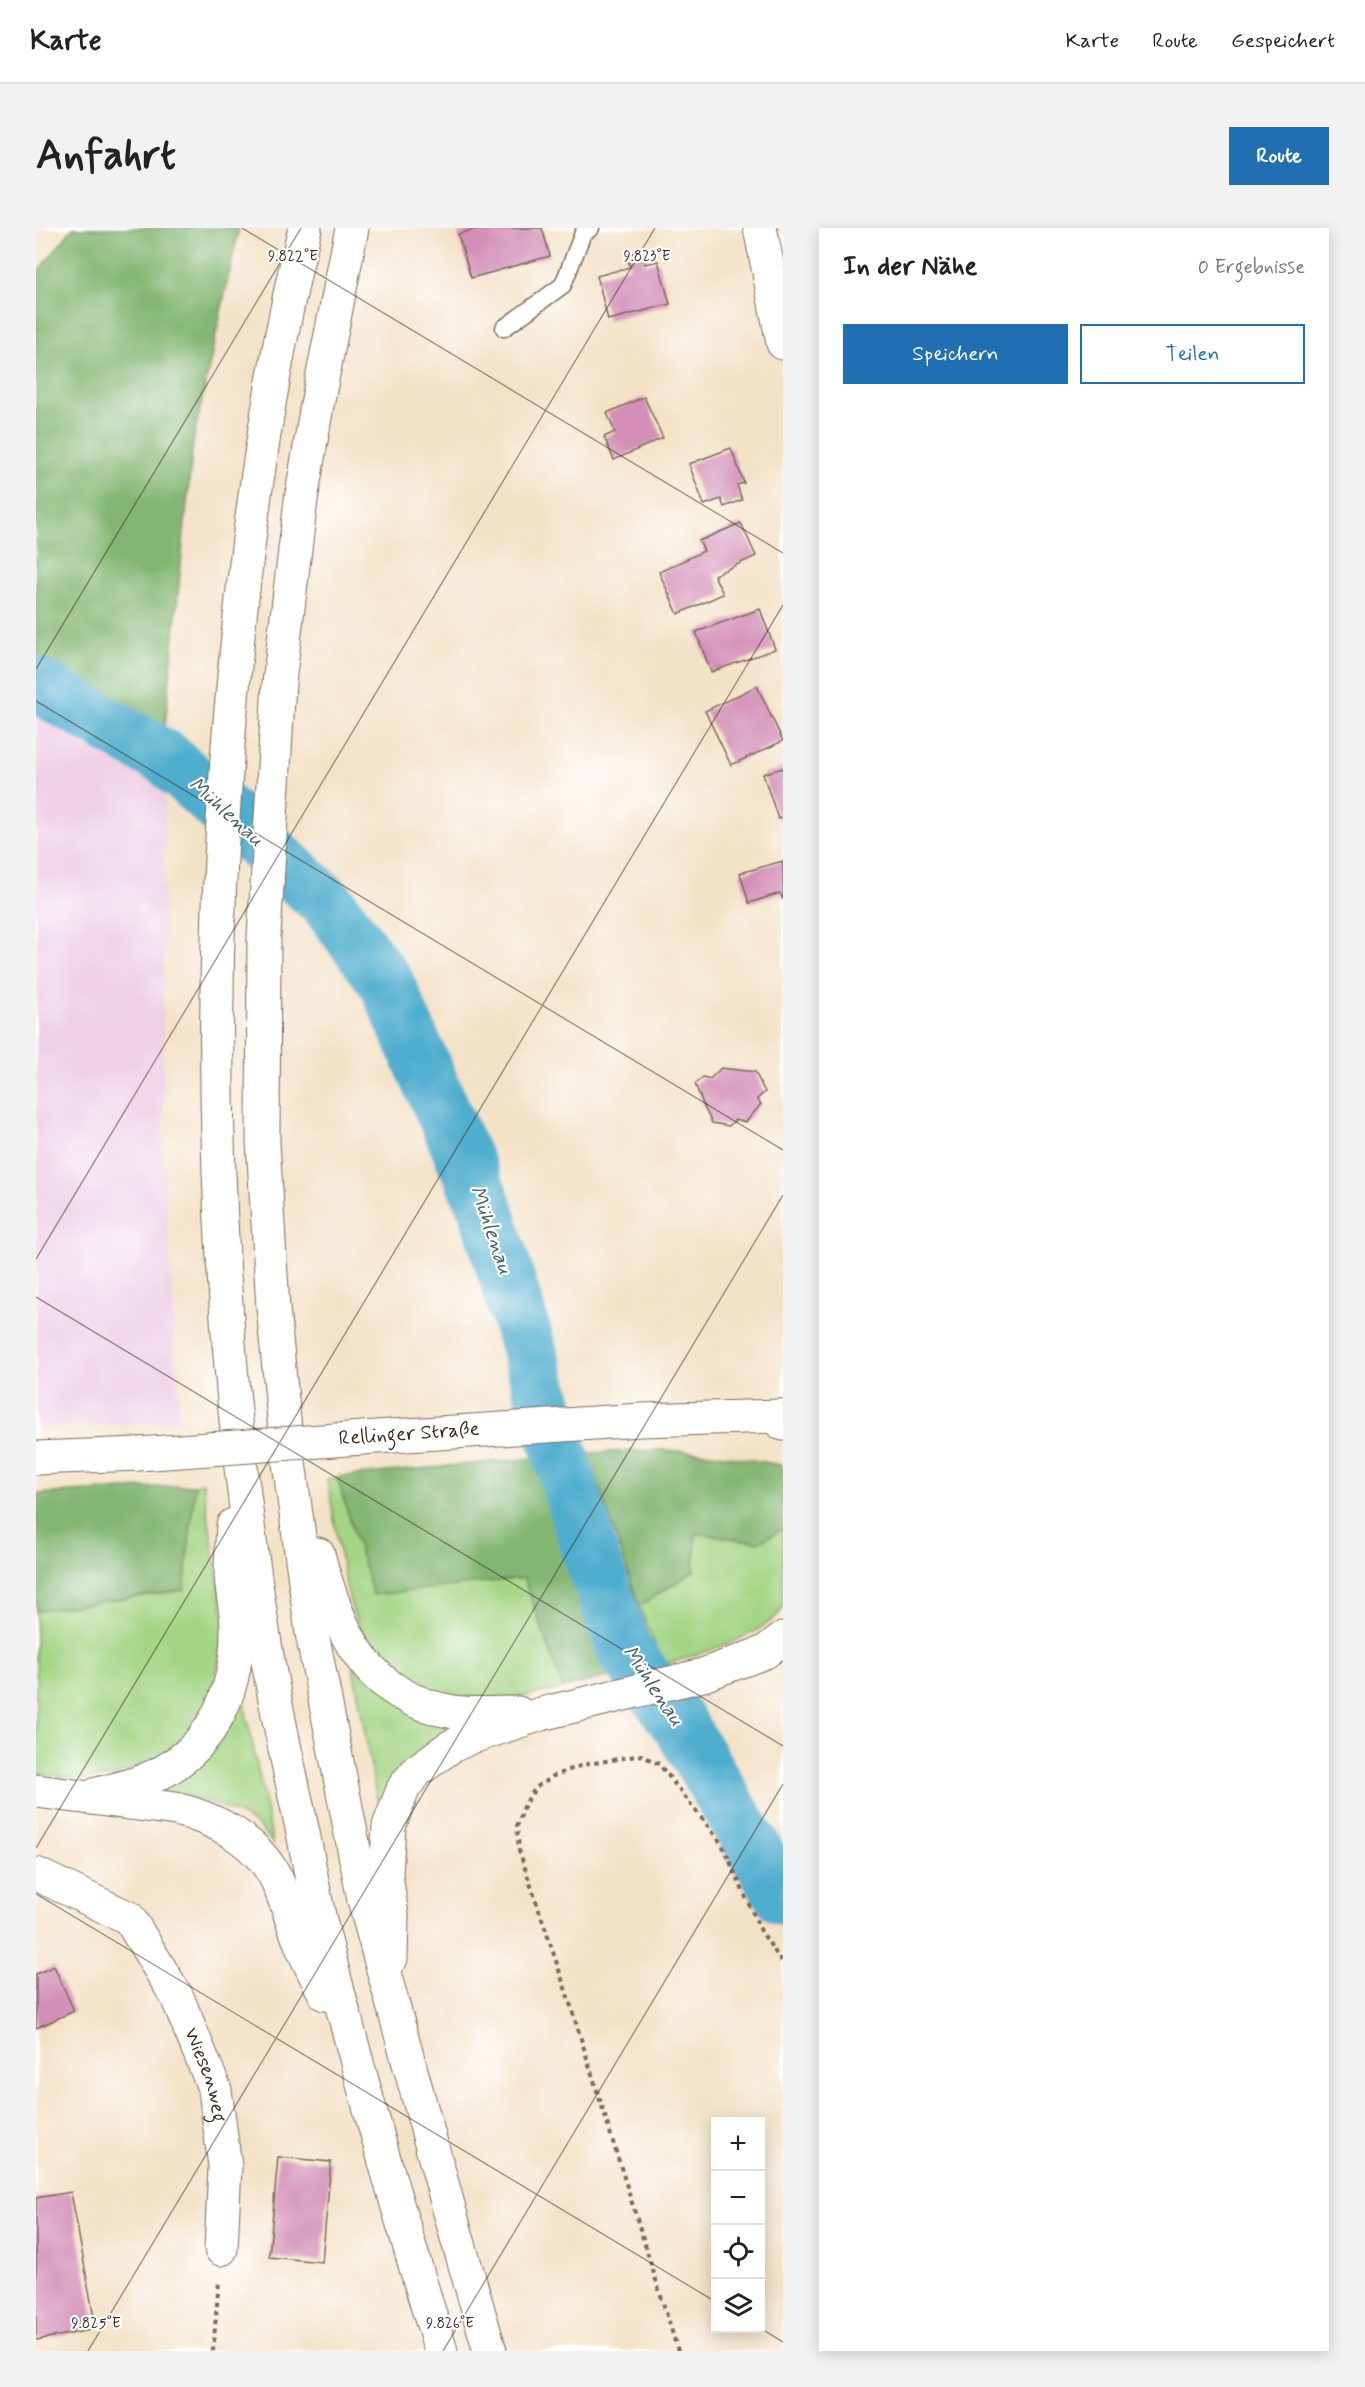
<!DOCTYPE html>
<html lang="de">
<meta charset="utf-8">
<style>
body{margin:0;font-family:Mynerve,sans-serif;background:#f2f2f2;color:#222}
.controls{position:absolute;right:18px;bottom:18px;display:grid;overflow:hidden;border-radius:0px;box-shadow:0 3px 15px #0003}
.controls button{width:54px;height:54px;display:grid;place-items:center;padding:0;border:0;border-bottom:2px solid #e0e0e0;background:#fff;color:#222;font:30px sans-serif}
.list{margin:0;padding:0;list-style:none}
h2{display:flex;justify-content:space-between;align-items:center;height:78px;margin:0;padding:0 24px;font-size:26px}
h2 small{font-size:20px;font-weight:400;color:#767676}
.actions{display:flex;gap:12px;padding:18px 24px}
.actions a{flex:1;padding:14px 0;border:2px solid #1f6fb2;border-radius:0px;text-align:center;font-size:21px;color:#1f6fb2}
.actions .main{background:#1f6fb2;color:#fff}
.icon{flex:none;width:33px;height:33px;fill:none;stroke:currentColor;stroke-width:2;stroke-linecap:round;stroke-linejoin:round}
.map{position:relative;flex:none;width:747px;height:2123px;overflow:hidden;border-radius:0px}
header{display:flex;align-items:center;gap:36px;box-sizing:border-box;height:84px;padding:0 30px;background:#fff;border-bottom:2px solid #e0e0e0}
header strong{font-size:28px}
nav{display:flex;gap:33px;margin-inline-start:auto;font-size:21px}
.intro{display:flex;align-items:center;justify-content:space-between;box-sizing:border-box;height:144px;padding:0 36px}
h1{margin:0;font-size:42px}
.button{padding:15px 27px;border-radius:0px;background:#1f6fb2;color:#fff;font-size:21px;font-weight:700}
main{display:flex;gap:36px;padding:0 36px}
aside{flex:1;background:#fff;border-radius:0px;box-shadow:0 3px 15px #0003}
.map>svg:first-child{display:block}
.built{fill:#efd0e5}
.green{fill:#a4d584;stroke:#708051;stroke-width:1.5}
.forest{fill:#83b672;stroke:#5f7048;stroke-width:1.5}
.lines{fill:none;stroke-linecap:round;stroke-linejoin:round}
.river{stroke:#50adce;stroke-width:56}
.building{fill:#d38fb7}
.lane-casing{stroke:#7c6a59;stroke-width:19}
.street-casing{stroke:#7c6a59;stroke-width:35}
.secondary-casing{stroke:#7c6a59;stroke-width:35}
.highway-casing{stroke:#7c6a59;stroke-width:35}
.path{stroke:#7c6a59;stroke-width:4;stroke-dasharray:4.5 4.5;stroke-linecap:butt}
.lane{stroke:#fff;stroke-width:16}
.street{stroke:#fff;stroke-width:33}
.secondary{stroke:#fff;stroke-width:33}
.highway{stroke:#fff;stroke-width:33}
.secondary-bridge-casing{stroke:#7c6a59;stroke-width:35;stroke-linecap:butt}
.secondary-bridge{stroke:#fff;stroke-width:33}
.ticks{fill:none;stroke:#3b2a1e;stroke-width:1.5;stroke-opacity:0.45}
.labels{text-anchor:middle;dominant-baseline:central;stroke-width:4.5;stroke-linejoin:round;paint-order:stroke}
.street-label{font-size:20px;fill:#3b2a1e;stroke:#fff}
.water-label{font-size:21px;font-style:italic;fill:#435e64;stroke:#fff}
.ticks-label{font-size:15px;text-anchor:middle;fill:#3b2a1e;stroke:#fff;stroke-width:4.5;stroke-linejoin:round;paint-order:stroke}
</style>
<header>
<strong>Karte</strong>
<nav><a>Karte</a><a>Route</a><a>Gespeichert</a></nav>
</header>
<div class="intro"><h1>Anfahrt</h1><a class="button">Route</a></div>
<main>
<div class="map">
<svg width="747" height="2123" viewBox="0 0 747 2123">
<rect width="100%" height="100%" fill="#fff"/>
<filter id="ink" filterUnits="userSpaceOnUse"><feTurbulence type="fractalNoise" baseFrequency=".0167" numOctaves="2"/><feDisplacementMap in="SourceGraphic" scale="12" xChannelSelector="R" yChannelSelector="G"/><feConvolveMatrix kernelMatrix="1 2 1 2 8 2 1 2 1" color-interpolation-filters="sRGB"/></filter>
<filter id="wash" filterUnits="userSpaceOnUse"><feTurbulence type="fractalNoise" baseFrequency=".008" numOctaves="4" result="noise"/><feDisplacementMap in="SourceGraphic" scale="24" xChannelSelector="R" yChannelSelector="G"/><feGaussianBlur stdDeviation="1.35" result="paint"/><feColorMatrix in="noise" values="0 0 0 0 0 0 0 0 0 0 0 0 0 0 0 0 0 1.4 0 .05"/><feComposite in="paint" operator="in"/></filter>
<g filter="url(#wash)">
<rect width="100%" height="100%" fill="#f4e2c7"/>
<polygon class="built" points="0,486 129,559 127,913 144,1194 0,1200"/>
<g class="green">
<path d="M301,1249L337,1367L488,1350L527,1460C500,1466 473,1472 446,1472C387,1471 331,1435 315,1377C304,1339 299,1291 291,1251Z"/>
<polygon points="167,1255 189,1397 175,1475 133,1526 77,1549 45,1551 0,1545 0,1383 147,1362 159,1257"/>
<path d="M747,1301V1380C726,1410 661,1426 627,1437L603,1378L658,1343L659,1305L722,1314Z"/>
<polygon points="317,1439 425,1499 346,1572 341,1572"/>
<path d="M207,1470L237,1615C232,1610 227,1603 221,1598C195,1577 151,1568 119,1562L193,1499Z"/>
</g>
<g class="forest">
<polygon points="37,0 203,0 157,213 128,509 0,433 0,46"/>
<polygon points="624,1222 677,1225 745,1237 747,1240 747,1301 722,1314 660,1305 658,1343 603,1378 552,1225"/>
<polygon points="518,1228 579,1447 527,1460 488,1350 337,1367 301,1249"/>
<polygon points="159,1257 148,1362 0,1383 0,1266"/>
</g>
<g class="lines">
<polyline class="river" points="0,456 131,531 292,676 350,754 450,981 556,1331 589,1423 643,1496 747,1669"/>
</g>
<g id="blocks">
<g class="building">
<polygon points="444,0 506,0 514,28 435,50 422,6"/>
<polygon points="606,23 609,36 622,33 634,76 572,92 561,48 594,39 590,26"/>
<polygon points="608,169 627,210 578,232 568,209 579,204 571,185"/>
<polygon points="695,220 708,255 701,257 706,272 688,279 685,271 668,277 653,236"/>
<polygon points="705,295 720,328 678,347 687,366 642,386 623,344 668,323 663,313"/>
<polygon points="724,381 739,421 675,444 660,404"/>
<polygon points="721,458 747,513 695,537 669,483"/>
<polygon points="747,540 747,589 742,591 727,546"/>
<polygon points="747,633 747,672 744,665 713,675 704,645"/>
<polygon points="685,840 719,844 729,864 721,871 725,876 710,894 699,892 693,898 676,895 669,881 659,856 667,849 674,851"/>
<polygon points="18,1738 38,1783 0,1800 0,1746"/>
<polygon points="242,1929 295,1934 286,2034 233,2029"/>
<polygon points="35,1964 60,2101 0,2112 0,1970"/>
</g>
</g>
</g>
<g filter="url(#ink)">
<use href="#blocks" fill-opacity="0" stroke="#7c6a59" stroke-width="1.5"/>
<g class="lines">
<defs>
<polyline id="lane" points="468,100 527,57 547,5 555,0"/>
<g id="street">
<polyline points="724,0 747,115"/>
<path id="s1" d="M0,1646L93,1690L141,1769L179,1862L189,1938L185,2021"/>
</g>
<g id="secondary">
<polyline points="355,1208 605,1192 747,1188"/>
<polyline points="0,1230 102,1226"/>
</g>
<g id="highway">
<path d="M269,0C234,144 213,291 199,438C167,762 177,1087 228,1409C238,1473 252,1537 266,1600C273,1632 277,1664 285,1696C320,1839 362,1982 405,2123"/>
<polyline points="316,0 281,177 265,272 243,455 228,708 227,914 237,1079 250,1212 276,1405 328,1672 420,2006 454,2123"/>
<polyline points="744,1188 747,1196"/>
<path d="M282,1326C303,1403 329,1470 418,1484C438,1487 461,1485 482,1485"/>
<path d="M0,1563L140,1581C180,1591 220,1612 240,1650C249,1670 255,1691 263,1711C270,1730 280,1748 289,1766"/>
<path d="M61,1566C77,1562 94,1558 109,1552C173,1527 201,1468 201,1402C201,1384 196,1365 195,1347C195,1330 196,1313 197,1297"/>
<polyline points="355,1730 356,1688 350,1646 353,1598 368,1559 382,1542 414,1519 433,1510 505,1486 667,1447 729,1424 747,1410"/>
</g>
</defs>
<use href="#lane" class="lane-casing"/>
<use href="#street" class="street-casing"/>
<use href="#secondary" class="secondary-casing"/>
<use href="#highway" class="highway-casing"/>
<g class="path">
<polyline points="177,2123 183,2052"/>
<polyline points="642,2123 532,1769 483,1622 481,1598 489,1576 500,1559 519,1547 547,1537 605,1527 623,1536 686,1616 725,1703 747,1736"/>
</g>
<use href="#lane" class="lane"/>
<use href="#street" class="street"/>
<use href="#secondary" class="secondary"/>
<use href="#highway" class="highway"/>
<defs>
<polyline id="secondary-bridge" points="102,1226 355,1208"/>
</defs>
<use href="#secondary-bridge" class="secondary-bridge-casing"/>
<use href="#secondary-bridge" class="secondary-bridge"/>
</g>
</g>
<path class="ticks" d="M206,0L747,325M0,441L265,0M0,473L747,922M0,1031L619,0M0,1069L747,1518M0,1620L747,377M0,1666L680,2074M724,2100L747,2114M52,2123L747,967M407,2123L747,1556"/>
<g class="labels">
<g class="street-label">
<text transform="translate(373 1206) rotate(-4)">Rellinger Straße</text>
<text stroke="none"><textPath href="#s1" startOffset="279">Wiesenweg</textPath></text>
</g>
<g class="water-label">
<text transform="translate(190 584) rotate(42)">Mühlenau</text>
<text transform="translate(455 1002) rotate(71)">Mühlenau</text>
<text transform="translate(617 1458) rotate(56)">Mühlenau</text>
</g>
</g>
<g class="ticks-label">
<text x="257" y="33">9.822°E</text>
<text x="611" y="33">9.823°E</text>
<text x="60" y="2100">9.825°E</text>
<text x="414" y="2100">9.826°E</text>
</g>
</svg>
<div class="controls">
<button>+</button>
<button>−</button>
<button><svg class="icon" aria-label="locate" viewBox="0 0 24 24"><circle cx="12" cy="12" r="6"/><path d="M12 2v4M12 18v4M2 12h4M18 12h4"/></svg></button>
<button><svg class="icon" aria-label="layers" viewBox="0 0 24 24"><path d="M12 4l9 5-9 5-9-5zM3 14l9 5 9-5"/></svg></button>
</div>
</div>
<aside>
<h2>In der Nähe<small>0 Ergebnisse</small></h2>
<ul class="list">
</ul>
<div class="actions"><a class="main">Speichern</a><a>Teilen</a></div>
</aside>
</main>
